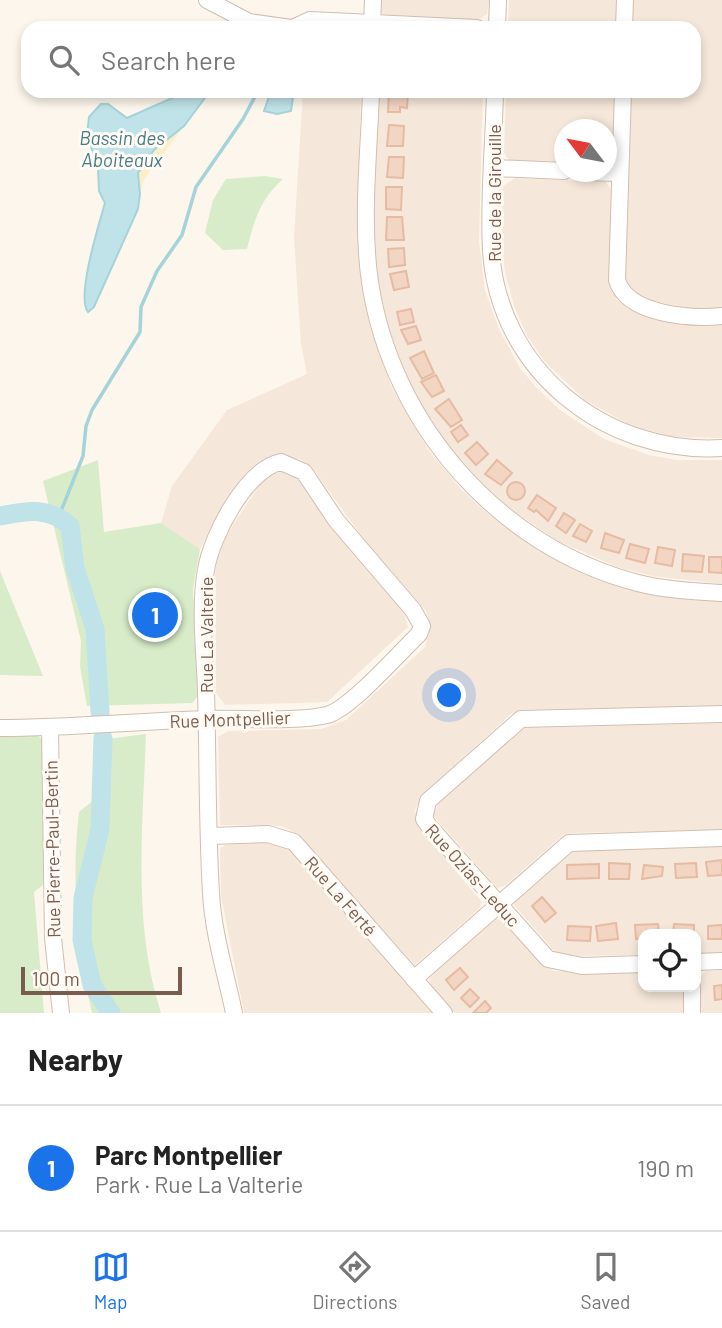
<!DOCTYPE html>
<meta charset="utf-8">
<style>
body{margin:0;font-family:Barlow,sans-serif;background:#f6f6f6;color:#222}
.controls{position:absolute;right:21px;bottom:21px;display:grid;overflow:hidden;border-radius:14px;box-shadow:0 4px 10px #0003}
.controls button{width:63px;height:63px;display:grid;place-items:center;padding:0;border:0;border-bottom:2px solid #e0e0e0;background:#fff;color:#222;font:35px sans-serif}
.compass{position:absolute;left:554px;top:119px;width:63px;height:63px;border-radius:50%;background:#fff;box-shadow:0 4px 10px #0003;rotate:302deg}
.scale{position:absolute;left:21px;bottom:18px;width:161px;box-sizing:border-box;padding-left:7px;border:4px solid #7a5c4d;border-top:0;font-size:19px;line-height:24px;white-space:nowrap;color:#7a5c4d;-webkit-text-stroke:5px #fffaf3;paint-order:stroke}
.you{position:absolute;left:450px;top:696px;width:24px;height:24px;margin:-18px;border:5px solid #fff;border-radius:50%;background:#1a73e8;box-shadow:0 0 0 10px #1a73e833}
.badge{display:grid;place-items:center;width:46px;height:46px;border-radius:50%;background:#1a73e8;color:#fff;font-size:23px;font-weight:700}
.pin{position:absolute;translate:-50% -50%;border:4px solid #fff;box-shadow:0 2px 7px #0006}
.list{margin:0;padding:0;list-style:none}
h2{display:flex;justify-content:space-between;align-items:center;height:91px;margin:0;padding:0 28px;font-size:30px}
h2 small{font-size:23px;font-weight:400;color:#767676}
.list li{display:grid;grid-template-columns:46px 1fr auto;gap:21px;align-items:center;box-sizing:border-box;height:126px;padding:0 28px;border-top:2px solid #e0e0e0}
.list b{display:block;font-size:26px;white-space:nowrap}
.list p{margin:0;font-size:23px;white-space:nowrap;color:#767676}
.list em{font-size:23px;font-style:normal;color:#767676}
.icon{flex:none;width:38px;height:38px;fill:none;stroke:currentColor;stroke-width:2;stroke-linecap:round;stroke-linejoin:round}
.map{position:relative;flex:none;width:722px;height:1013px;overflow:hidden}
.search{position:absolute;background:#fff;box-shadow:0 4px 10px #0003;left:21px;right:21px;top:21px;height:77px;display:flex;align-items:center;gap:18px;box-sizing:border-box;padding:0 24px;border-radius:21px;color:#767676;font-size:26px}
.sheet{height:217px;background:#fff}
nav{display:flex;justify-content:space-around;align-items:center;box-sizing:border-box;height:98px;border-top:2px solid #e0e0e0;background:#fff;font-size:19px;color:#767676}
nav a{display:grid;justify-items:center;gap:4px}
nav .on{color:#1a73e8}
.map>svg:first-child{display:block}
.residential{fill:#f5e8da}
.green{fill:#d8ecc9}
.sand{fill:#fcefc7}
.water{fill:#bfe3e8;stroke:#a5d3da;stroke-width:2}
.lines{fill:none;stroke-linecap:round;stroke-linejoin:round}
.stream{stroke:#a5d3da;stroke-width:3.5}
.river{stroke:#bfe3e8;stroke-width:19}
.building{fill:#f3d5c3;stroke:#e6bba3;stroke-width:2}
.minor-casing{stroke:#d1beb0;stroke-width:18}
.minor{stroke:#fff;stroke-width:16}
.labels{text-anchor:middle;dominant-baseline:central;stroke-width:6;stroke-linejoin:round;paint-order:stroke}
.street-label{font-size:18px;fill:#7a5c4d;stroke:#fffaf3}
.water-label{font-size:19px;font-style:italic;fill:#437c86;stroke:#fffaf3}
</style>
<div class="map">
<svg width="722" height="1013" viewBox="0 0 722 1013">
<rect width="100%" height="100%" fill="#fdf6ec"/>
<g class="residential">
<polygon points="381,0 489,0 487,14 476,21 385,16 381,12"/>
<polygon points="509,0 618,0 618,28 508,28"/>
<polygon points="633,0 722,0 722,308 719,309 685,308 655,301 635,295 625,281 630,91 694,91 694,28 632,28"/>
<polygon points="303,91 361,91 357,237 369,323 391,386 430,452 461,489 489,515 526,542 571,567 638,591 722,601 722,706 519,710 510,715 422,795 415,810 419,827 482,902 479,909 415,965 295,833 282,826 220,825 218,737 228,731 321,729 346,720 425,647 430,628 426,611 367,544 311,466 300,459 272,456 251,469 213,523 200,549 161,523 172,486 227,410 307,374 301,344 294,237"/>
<polygon points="378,91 483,91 479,241 485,290 499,329 520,368 536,387 560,410 604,439 649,455 677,460 722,460 722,584 652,576 617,567 556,540 492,496 436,433 413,395 384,317 376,266 374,228"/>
<polygon points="506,91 616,91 612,160 607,164 606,130 564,130 564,164 509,161 504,152"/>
<polygon points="515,178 606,182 612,191 610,286 617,300 634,310 680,323 722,324 722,438 674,437 632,426 586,401 545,362 527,336 514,306 505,272 501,240 503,186"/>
<polygon points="285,471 297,477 330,525 404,612 408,627 327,702 225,705 216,693 215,576 217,555 224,538 264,479 269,475"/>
<polygon points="722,723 722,830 570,833 563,835 506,885 497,888 433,815 439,802 522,728"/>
<polygon points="278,842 286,845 435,1013 244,1013 221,896 220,849 225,845"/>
<polygon points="722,846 722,953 696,954 696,934 643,934 643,955 569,956 556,953 514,905 515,900 574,851"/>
<polygon points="493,918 502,920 540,963 554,971 643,971 643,987 684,987 684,1013 455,1013 431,986 429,978"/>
<polygon points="722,970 722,1013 700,1013 701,976 706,971"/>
</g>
<g class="green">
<path d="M265,176L283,179C260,199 254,221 247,249L223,250L205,233L213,200L226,179Z"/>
<polygon points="98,460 104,532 161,523 200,549 193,589 198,696 192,703 87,706 80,667 81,641 43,481"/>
<polygon points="0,571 43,676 0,675"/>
<polygon points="36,734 47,744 43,885 34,892 44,1013 0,1013 0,735"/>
<path d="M146,734C143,826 132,924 161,1013H92C77,948 71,878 79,812L101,794L107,739Z"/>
</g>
<polygon class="sand" points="184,126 145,178 140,190 137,173 154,150"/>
<g class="water">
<path d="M188,91H210L184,126L154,150L138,173L140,194L138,209L94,307L88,312C76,297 99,224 105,203L99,191L98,168L87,135L89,117L101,104H108L127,118Z"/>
<polygon points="271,91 294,91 291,111 277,114 264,111"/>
</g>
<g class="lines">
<polyline class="stream" points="59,516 83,456 86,426 92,410 140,332 141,307 157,271 182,235 196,187 243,119 258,91"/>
<g class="river">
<path d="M0,516C27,511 48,506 70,526L75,568L95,629L100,712"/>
<polyline points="103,738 100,829 83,898 82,940 92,985 111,1013"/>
</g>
</g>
<g class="building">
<polygon points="389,91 408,93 407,108 400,107 400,112 388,112"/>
<polygon points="389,125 404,126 403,146 387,146"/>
<polygon points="389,157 404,157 403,178 387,177"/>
<polygon points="386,187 402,187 401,210 386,209"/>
<polygon points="387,217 402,217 404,240 386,240"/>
<polygon points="404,248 405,265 389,267 388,249"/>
<polygon points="406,271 409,287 394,290 390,274"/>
<polygon points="411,309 414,322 400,325 397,312"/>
<polygon points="416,326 421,340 408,344 401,330"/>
<polygon points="424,351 434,373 422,379 410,358"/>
<polygon points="436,375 444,391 432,397 421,382"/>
<polygon points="449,399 462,420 451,427 435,409"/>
<polygon points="461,425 468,435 458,442 451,432"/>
<polygon points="477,442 488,454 476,465 465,453"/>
<polygon points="497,460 512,473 501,485 485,474"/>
<circle cx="516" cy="491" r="9"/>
<polygon points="537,495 556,508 548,521 536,510 534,512 528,508"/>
<polygon points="564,513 575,520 566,533 556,526"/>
<polygon points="580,524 592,531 586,542 573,536"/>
<polygon points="605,533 624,540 619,553 601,548"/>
<polygon points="630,544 649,549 645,563 626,558"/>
<polygon points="658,547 675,550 672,566 655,563"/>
<polygon points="683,554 704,556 702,572 682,571"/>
<polygon points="709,557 722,557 722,573 709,572"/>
<polygon points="722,860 722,875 708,876 706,862"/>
<polygon points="609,863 630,864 629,879 609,879"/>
<polygon points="696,863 697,877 676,878 675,864"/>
<polygon points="599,864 599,878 567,879 567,865"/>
<polygon points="644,865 663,867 662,876 642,879"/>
<polygon points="542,897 556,913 545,922 532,906"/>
<polygon points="616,923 618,939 598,941 596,926"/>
<polygon points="658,924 659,934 643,934 643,938 636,939 635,925"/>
<polygon points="674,924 694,925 694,934 673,934"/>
<polygon points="722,925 722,939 708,939 708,926"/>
<polygon points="568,926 591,927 590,941 567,940"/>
<polygon points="460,968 468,977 454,990 446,980"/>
<polygon points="722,985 722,999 715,1000 714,986"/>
<polygon points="470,989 479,998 470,1007 461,998"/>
<polygon points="485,1001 491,1008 486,1013 473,1013"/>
</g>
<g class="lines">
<defs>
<g id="minor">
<polyline points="207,0 249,22 291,28"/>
<polyline points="293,28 310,20 477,28"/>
<polyline points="372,28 373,0"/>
<polyline points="497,28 498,0"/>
<polyline points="624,28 625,0"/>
<path d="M371,91C369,154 361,220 370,282C391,423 498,547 638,583C665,590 694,591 722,593"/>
<path d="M495,91C494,144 488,198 491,250C498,370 605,455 722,448"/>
<path d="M623,91L617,280C627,315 691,319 722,316"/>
<polyline points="494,168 564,171"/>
<polyline points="581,172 620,173"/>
<polyline points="50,727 53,938 61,1013"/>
<path d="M0,728C70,728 139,721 209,719C240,718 299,722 327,715C350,709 399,653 419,634L422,626L413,610L336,520L304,472L281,462C246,469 211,537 206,570C199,609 205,653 206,692C208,759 207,827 211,893C213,933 226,974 234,1013"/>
<polyline points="211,836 268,834 294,842 444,1013"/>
<polyline points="696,962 722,961"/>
<polyline points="643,964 582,966 548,959 429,826 424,819 428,801 521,719 722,714"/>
<polyline points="414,979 569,843 722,838"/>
<polyline points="692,987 692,1013"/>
</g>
</defs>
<use href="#minor" class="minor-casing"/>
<use href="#minor" class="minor"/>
</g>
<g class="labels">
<g class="street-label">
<text transform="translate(494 193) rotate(-90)">Rue de la Girouille</text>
<text transform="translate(206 635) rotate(-90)">Rue La Valterie</text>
<text transform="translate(230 719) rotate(-2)">Rue Montpellier</text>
<text transform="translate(52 849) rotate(-91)">Rue Pierre-Paul-Bertin</text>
<text transform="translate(473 875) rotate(48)">Rue Ozias-Leduc</text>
<text transform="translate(341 896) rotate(49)">Rue La Ferté</text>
</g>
<g class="water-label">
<text x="122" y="137">Bassin des<tspan x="122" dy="22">Aboiteaux</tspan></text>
</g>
</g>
</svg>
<div class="controls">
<button><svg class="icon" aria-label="locate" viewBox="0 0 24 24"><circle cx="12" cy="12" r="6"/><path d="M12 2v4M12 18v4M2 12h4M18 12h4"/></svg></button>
</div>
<svg class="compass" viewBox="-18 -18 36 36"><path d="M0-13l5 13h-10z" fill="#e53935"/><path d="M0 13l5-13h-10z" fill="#767676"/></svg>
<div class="scale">100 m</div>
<div class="you"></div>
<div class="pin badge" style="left:155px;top:615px">1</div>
<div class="search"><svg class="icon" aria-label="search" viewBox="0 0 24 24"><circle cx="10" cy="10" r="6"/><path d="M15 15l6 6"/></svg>Search here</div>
</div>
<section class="sheet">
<h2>Nearby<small></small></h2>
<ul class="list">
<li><span class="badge">1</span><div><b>Parc Montpellier</b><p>Park · Rue La Valterie</p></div><em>190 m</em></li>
</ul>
</section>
<nav>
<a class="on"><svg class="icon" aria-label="map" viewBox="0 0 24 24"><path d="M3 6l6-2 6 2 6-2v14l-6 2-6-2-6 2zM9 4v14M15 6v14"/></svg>Map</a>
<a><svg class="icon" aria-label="directions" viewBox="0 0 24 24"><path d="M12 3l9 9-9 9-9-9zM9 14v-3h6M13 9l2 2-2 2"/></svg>Directions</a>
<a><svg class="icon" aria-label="saved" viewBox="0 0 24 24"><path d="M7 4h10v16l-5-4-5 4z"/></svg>Saved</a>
</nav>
